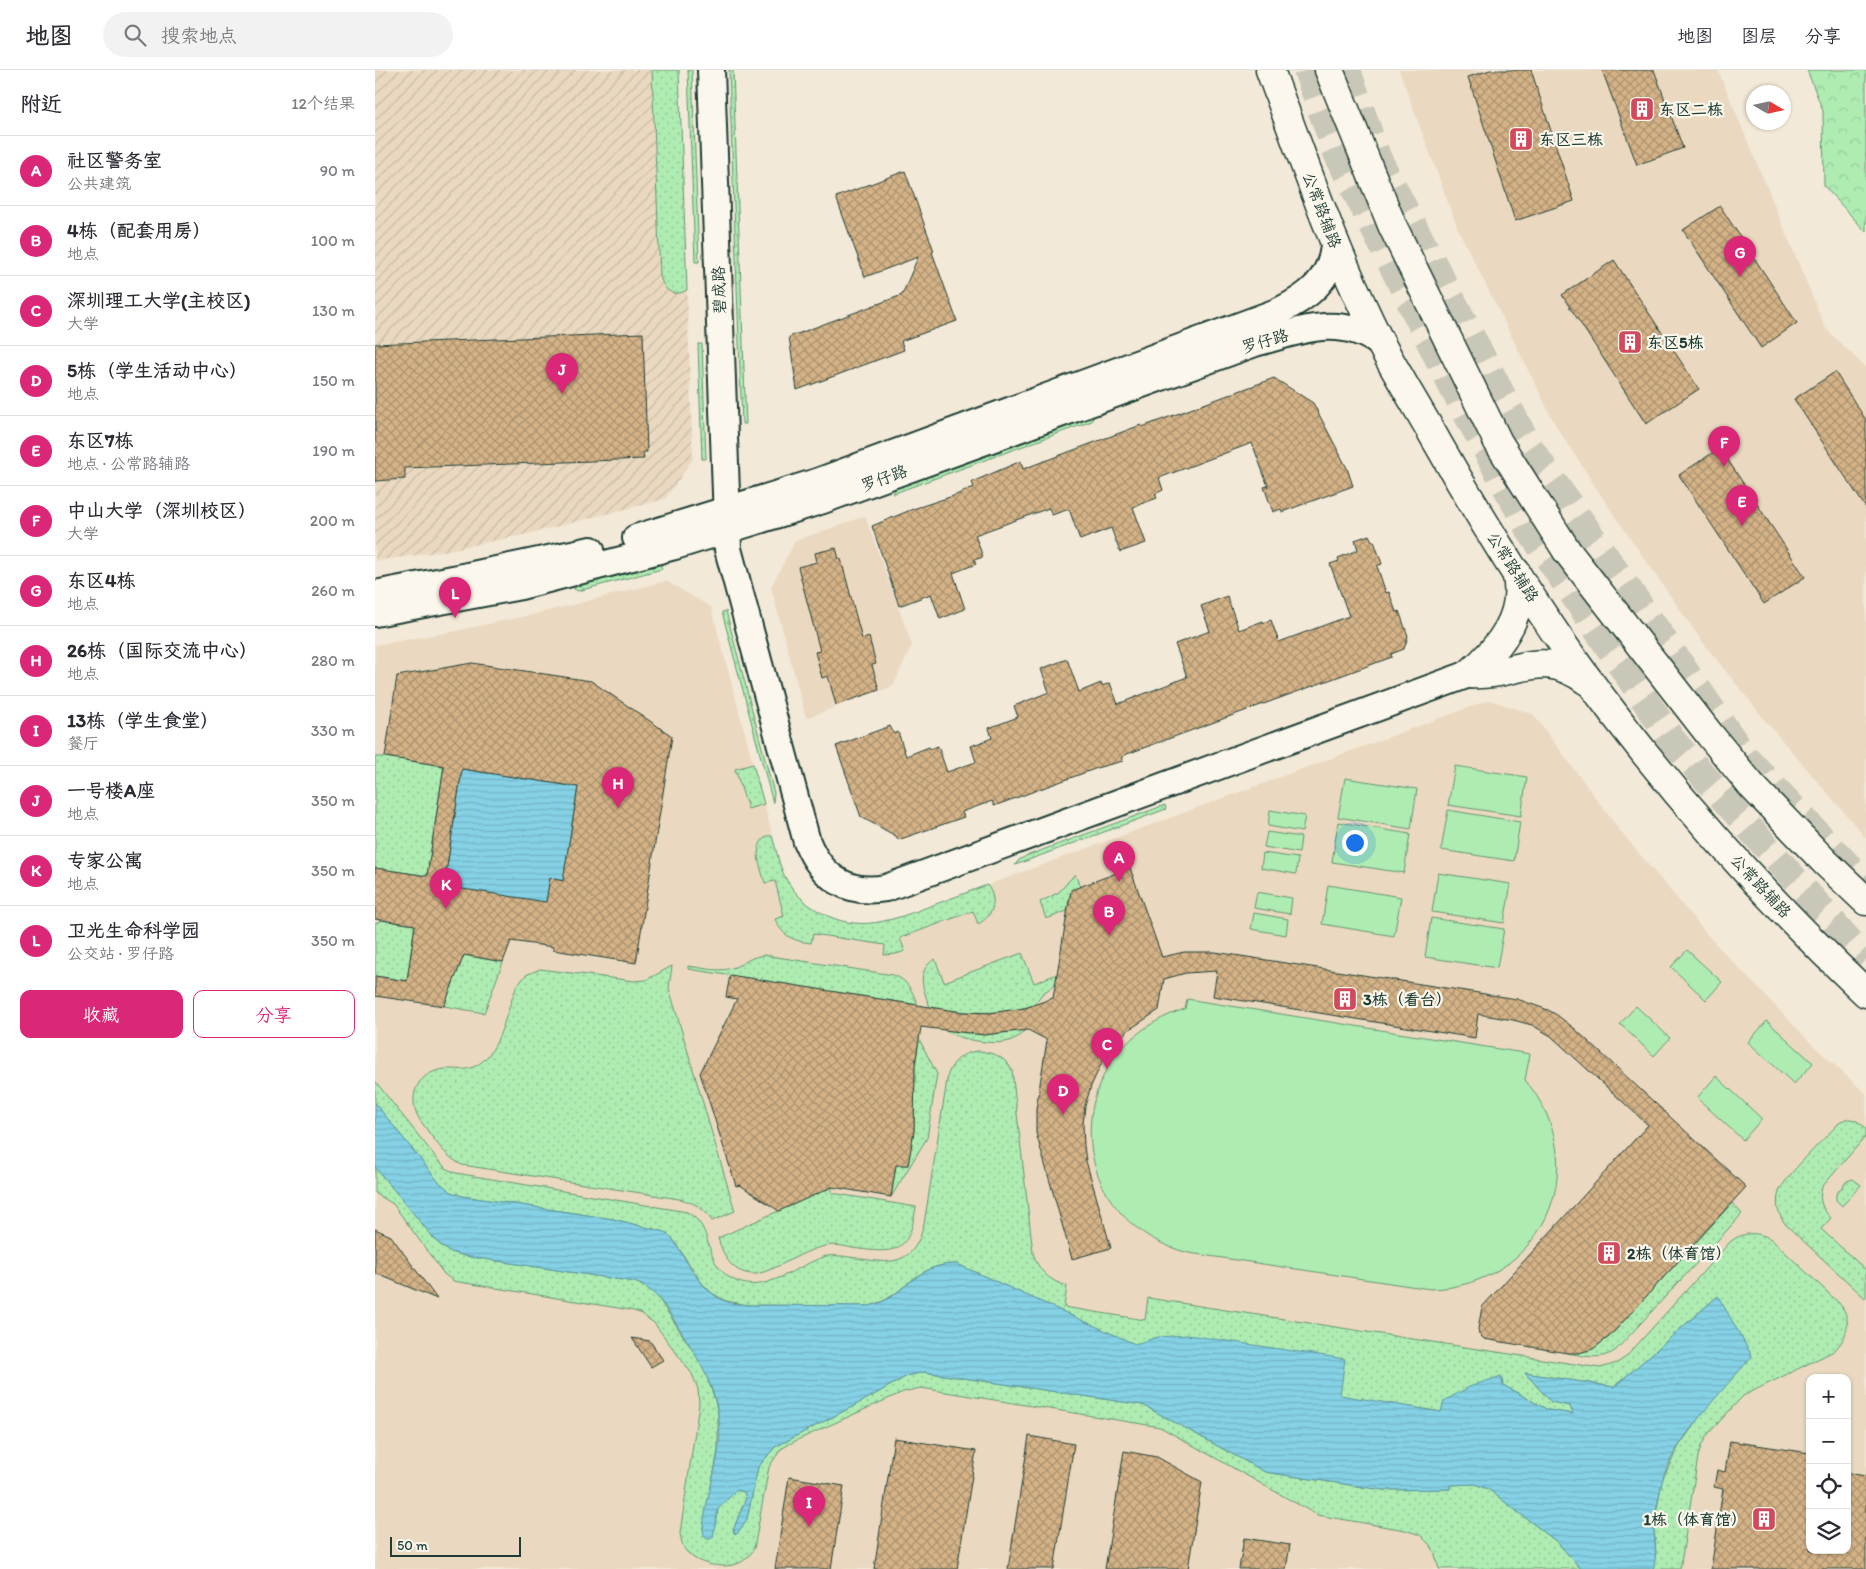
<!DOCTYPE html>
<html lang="zh">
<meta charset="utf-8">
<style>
body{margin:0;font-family:Itim,"LXGW WenKai TC",sans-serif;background:#f2f2f3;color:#2b2b33}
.controls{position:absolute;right:15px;bottom:15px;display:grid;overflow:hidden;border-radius:10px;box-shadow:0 1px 4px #0004}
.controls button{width:45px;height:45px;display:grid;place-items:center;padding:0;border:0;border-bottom:1px solid #e1e1e2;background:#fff;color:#2b2b33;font:25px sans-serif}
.compass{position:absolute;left:1371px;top:15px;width:45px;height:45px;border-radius:50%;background:#fff;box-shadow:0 1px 4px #0004;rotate:99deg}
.scale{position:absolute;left:15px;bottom:12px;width:131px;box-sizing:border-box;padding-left:5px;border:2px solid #1f3d34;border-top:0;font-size:14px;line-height:18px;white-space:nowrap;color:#1f3d34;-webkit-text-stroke:4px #fbf7ec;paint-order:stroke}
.you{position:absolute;left:979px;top:772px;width:18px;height:18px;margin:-12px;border:4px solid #fff;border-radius:50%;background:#1a73e8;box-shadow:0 0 0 8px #1a73e833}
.badge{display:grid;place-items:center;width:32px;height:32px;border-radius:50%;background:#db2777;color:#fff;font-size:16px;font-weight:700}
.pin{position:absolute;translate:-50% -41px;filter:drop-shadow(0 1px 2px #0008)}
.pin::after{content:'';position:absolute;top:26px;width:18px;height:15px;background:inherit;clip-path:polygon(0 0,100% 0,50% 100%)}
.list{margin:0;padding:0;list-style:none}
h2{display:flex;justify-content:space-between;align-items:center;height:65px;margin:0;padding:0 20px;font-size:21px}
h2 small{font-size:16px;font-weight:400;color:#7c7c81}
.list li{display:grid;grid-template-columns:32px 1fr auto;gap:15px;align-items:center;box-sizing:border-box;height:70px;padding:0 20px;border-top:1px solid #e1e1e2}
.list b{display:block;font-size:19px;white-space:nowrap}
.list p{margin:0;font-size:16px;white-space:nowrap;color:#7c7c81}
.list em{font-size:16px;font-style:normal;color:#7c7c81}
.actions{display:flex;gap:10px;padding:15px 20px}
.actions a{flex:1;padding:11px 0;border:1px solid #db2777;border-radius:10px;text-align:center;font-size:18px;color:#db2777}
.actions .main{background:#db2777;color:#fff}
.icon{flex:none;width:28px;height:28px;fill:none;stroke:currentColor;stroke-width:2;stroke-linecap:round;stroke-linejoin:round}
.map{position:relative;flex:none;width:1491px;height:1499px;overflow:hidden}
header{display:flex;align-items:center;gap:30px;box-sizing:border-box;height:70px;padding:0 25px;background:#fff;border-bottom:1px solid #e1e1e2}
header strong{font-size:24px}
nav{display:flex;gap:28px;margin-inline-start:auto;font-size:18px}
.search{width:350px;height:45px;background:#f2f2f3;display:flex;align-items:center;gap:12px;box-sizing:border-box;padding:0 18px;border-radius:28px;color:#7c7c81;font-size:19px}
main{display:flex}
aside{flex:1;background:#fff}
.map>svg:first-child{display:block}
.built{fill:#ead9c0;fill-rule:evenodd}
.industrial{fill:url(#industrial-furrows)}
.grass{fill:url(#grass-dots);stroke:#669473}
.forest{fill:url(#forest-crowns);stroke:#669473}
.garden{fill:#aeecb2;stroke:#669473}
.water{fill:url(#water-rules);stroke:#5c969e}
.building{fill:url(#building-cross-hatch);stroke:#1f3d34;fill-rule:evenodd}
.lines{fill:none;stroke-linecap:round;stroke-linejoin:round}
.highway-tunnel{stroke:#c9c7b7;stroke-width:28;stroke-dasharray:28 14;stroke-linecap:butt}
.secondary-casing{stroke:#1f3d34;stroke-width:30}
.primary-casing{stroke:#1f3d34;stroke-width:31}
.secondary{stroke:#fbf7ec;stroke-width:26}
.primary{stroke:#fbf7ec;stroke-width:28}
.labels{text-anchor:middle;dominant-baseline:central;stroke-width:4.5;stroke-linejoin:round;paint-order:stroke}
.poi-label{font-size:16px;font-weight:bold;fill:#1f3d34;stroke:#fbf7ec;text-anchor:start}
.street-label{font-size:16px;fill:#1f3d34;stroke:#fbf7ec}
</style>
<header>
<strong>地图</strong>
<div class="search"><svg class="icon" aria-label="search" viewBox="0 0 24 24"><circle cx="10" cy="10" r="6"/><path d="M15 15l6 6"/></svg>搜索地点</div>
<nav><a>地图</a><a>图层</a><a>分享</a></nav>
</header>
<main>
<aside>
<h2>附近<small>12个结果</small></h2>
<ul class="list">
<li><span class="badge">A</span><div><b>社区警务室</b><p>公共建筑</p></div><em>90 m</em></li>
<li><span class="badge">B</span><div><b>4栋（配套用房）</b><p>地点</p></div><em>100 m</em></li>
<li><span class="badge">C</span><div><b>深圳理工大学(主校区)</b><p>大学</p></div><em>130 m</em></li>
<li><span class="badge">D</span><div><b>5栋（学生活动中心）</b><p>地点</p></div><em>150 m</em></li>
<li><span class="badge">E</span><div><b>东区7栋</b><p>地点 · 公常路辅路</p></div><em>190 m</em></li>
<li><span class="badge">F</span><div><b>中山大学（深圳校区）</b><p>大学</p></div><em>200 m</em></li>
<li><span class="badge">G</span><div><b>东区4栋</b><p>地点</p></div><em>260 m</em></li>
<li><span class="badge">H</span><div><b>26栋（国际交流中心）</b><p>地点</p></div><em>280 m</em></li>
<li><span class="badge">I</span><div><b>13栋（学生食堂）</b><p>餐厅</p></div><em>330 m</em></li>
<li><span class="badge">J</span><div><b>一号楼A座</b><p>地点</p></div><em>350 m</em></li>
<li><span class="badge">K</span><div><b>专家公寓</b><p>地点</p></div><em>350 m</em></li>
<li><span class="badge">L</span><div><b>卫光生命科学园</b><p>公交站 · 罗仔路</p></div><em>350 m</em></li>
</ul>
<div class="actions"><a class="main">收藏</a><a>分享</a></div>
</aside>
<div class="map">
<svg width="1491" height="1499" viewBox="0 0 1491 1499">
<defs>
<pattern id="industrial-furrows" width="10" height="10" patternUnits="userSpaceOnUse" patternTransform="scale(1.25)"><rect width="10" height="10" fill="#ead9c0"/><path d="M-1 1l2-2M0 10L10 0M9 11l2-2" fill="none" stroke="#c8bba6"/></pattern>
<pattern id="grass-dots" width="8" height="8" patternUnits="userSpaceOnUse" patternTransform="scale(1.25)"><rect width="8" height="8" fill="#aeecb2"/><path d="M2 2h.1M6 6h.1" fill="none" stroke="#95cb9a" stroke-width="1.8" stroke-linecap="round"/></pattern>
<pattern id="forest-crowns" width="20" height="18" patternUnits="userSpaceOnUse" patternTransform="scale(1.25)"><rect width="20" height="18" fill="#aeecb2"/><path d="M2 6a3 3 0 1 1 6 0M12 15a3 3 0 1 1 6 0" fill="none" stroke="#95cb9a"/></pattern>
<pattern id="water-rules" width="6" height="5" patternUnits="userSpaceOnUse" patternTransform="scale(1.25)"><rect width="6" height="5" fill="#85d1e5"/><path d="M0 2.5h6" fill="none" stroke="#72b4c5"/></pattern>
<pattern id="building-cross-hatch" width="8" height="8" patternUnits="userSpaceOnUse" patternTransform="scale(1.25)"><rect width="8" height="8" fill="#d5b387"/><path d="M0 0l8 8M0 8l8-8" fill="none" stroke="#ac936f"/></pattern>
</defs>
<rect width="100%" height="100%" fill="#f3e9d8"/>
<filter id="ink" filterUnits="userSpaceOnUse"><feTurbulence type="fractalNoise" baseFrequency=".02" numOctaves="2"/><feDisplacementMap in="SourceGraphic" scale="10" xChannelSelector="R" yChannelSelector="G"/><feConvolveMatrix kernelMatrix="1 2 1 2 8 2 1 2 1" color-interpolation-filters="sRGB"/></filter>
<g filter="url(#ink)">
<g class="built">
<polygon points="1024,0 1343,0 1451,259 1491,298 1491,768 1393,654 1326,570 1235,439 1181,356 1083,159"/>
<polygon points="490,446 537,575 518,616 431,648 396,517 420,471"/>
<path d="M291,511L336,537L408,804L418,819L434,835L451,846L472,853L497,854L537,843L1114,630L1158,644L1246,762L1337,870L1438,975L1491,1024V1499H0V575L71,563L165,543ZM1435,1308H1472V1480H1435Z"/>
</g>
<polygon class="industrial" points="0,0 304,0 318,389 290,429 153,464 69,481 0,491"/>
<g class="grass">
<path d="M277,0H304L312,220C298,228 289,221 285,206Z"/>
<polygon points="313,0 317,0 324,192 320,192"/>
<polygon points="354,0 358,0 371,354 367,354"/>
<polygon points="323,274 327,274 331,389 327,389"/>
<polygon points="718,346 717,351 517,424 525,413"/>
<polygon points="285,492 287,499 203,521 199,519 200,514"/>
<polygon points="351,541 399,723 398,733 347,542"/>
<polygon points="0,687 10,687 69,696 52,806 0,798"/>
<polygon points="378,694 389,734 373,739 360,699"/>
<polygon points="790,735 791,739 640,795 644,790 651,786"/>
<path d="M392,766H397C401,778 403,791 408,803C414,816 425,829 437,837C477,864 510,853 550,838C571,830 591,823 612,815C623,829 619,846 603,854L598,841L525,868L530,881L521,884L509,885L510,875L438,864L436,873C418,871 407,866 400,849L409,846L400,811L390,813C386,798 376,777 392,766Z"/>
<polygon points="700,804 705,817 696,821 692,841 671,849 665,832 684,822"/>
<polygon points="7,850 40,855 32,911 0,906 0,853"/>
<path d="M647,883L659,913L682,904L681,914L667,924L659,935C624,946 591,943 555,937C548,920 540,901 560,889L569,912Z"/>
<polygon points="89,885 128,892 109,943 69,936"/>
<path d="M389,885L518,905C533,910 537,921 543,935L313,899V896C329,898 345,903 360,897C372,892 375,887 389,885Z"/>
<path d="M297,896L294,918L360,1141L337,1151C329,1138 319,1132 304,1129L87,1095C70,1087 58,1068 47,1053C34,1036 36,1011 58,1002C79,993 91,1009 112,987C126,972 133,936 142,916L151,905L165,899L259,911L271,910Z"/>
<path d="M569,960L609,965L650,960C646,965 641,969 634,971C620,976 581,969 569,960Z"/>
<polygon points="544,969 562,1004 552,1068 516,1127 521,1095 533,1095 539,1061 540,995"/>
<path d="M604,981C619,983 630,987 637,1000L658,1183C663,1200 674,1211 692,1216L689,1237L770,1250L773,1228L1225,1298L1242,1293L1251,1287L1355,1172C1367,1162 1382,1161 1396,1169L1464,1233C1478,1249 1473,1267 1459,1281L1368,1326L1333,1364L1326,1376L1323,1387L1305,1499H1278L1281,1483L1279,1456L1287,1410L1304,1376L1321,1352L1343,1226L1239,1317L1150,1303L1176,1332L1195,1336L1198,1344L1173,1340L1128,1315L1126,1306L1067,1342L825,1304L582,1194C537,1194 531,1227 494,1236L373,1235L351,1231L337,1223L327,1213L297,1168L290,1162L238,1149L87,1126L76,1122L62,1111L0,1033V1011L63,1090L72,1099L81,1103L312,1142C332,1154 330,1168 338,1187C345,1205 364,1217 384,1214C406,1211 429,1193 451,1186C490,1182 535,1215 549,1154L573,1004C579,989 589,982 604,981Z"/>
<path d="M1470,1049C1479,1048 1485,1052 1491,1059V1066L1447,1117C1443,1130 1447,1139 1456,1148L1446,1159L1491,1200V1229L1411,1155C1403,1145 1400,1134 1404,1122C1410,1106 1449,1069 1463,1054Z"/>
<path d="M0,1097L62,1172L73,1181L90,1186L260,1212L272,1218L282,1226L328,1296L339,1327L343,1343V1381L328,1459L337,1468L343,1439L361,1420L369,1422L371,1428L359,1458L358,1461L360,1464L372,1449L383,1397L400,1377L488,1331L532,1306L549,1302L768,1335L890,1402L1008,1420L1075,1419V1415L1100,1414L1113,1419L1182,1472L1206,1499H1064L1059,1481L1055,1475L1045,1465L1030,1460L942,1445L785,1357L546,1318L528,1322L418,1372L406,1379L394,1397L379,1479C374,1486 369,1492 361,1494C346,1499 321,1494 311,1481C307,1476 306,1469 305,1463L324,1334L323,1319L317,1304L279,1253L265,1243L255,1240L78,1211L69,1204L18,1134L0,1123Z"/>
<polygon points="1478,1109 1486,1115 1467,1136 1461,1130 1461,1124 1472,1111"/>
<path d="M457,1117V1123L541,1137C534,1184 521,1184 477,1178C469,1176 459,1174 450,1176C426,1181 406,1198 382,1204C358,1205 349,1188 343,1168Z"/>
<path d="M1357,1133L1367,1144L1241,1280C1226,1291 1209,1286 1192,1283C1211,1280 1219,1280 1235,1266Z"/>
</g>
<polygon class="forest" points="1432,0 1491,0 1491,162 1449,116 1448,41"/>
<g class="garden">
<polygon points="1080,696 1152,707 1146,746 1073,735"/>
<polygon points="970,708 1042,719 1036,759 963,747"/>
<polygon points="895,740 930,746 927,762 893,756"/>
<polygon points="1073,740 1145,752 1139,791 1066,780"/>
<polygon points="963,752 1035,764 1029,803 957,792"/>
<polygon points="892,762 926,767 924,783 889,777"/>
<polygon points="888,783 923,788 921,804 886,798"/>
<polygon points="1063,803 1136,814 1129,853 1057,842"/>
<polygon points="953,815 1026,827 1019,866 947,854"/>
<polygon points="882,822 917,828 915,844 879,838"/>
<polygon points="879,843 913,849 911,865 876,859"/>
<polygon points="1056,848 1129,859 1122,898 1050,887"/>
<polygon points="1312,880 1347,912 1331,930 1296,897"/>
<path d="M812,929L1155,984L1150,1010C1223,1097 1166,1217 1055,1219L814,1183C684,1150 682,979 810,939Z"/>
<polygon points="1261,936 1295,968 1279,986 1245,954"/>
<polygon points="1392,951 1438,993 1419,1014 1373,972"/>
<polygon points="1341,1006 1387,1049 1368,1070 1322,1028"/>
</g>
<g class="water">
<polygon points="87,699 203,717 188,811 175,809 168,852 69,817"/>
<path d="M0,1033L63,1111L76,1122L87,1126L238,1149L290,1162L297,1168C311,1189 325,1221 350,1231C357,1234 366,1234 373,1235L494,1236C530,1229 538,1193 582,1194L760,1274L783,1267L813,1265L970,1289L965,1325L1066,1342L1069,1331L1094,1317L1126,1306L1128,1315L1173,1340L1198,1344L1195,1336L1176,1332L1150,1303L1239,1317L1343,1226L1377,1286C1351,1317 1295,1374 1287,1412C1284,1427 1280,1443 1279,1457C1279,1472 1283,1485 1278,1499H1206L1182,1472L1113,1419L1100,1414L1075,1415V1419L1008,1420L890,1402L768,1335L549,1302L532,1306L488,1331L400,1377L383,1397L372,1449L362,1464L359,1463V1458L371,1428L369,1422L362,1420L343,1439L338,1467L335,1469H332L329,1466L328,1459C330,1433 339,1408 343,1383C351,1334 329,1297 304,1258C292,1239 282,1220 260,1212L90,1186L73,1181L62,1172L0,1097Z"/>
</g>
<g class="building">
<polygon points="1115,0 1156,0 1199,131 1140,151 1093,7"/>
<polygon points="1227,0 1279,0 1308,78 1262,95"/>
<polygon points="530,101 559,181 557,182 582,251 526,271 529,280 422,320 414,267 527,225 543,187 490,207 461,127"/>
<polygon points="1345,136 1422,253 1386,278 1308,160"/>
<polygon points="1239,190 1324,319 1271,354 1187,225"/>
<polygon points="268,263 272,382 268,382 269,389 30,398 30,409 0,411 0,274"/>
<polygon points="1460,302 1491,350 1491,438 1419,329"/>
<polygon points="899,308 938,333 972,398 978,416 907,442 906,439 898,442 889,417 893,416 877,373 784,408 788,420 780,424 782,428 758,437 771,473 745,482 736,458 705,470 694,439 677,445 674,438 600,465 608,487 599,490 601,494 578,503 590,539 565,549 556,524 524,536 497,456 538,439 581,425 599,417 597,412 646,391 648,399 766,355 767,357"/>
<polygon points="1345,378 1430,507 1389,534 1304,405"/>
<polygon points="994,465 997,471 999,471 1007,494 1002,496 1011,523 1014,522 1021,542 1024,541 1033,566 1029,579 1016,584 1017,587 752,684 746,688 748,691 725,697 619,736 617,731 587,742 589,747 523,770 521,766 486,747 461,676 515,656 519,664 523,662 531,686 554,677 555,679 563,676 572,702 601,692 596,676 617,668 614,658 643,647 639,636 674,622 666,599 692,589 704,622 726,613 727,616 735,613 743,634 812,607 800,574 835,561 826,536 852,526 864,560 888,551 888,553 896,550 904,572 974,546 955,494 964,491 963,488 983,480 980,470"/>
<polygon points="461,478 464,489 466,489 487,569 494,567 501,594 497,595 504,620 461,635 453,606 447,608 440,582 445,581 423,497 442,492 440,483"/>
<path d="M97,593L216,611L297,666L261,893L178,880V877L136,871L128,892L89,885L69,936L0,926V906L32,911L40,855L0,849V798L52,806L69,696L10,687L22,606ZM87,699L203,717L188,811L175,808L171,832L69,816Z"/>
<polygon points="755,798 787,887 809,882 840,882 1142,929 1173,940 1182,945 1200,959 1371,1117 1235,1266 1218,1279 1204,1283 1192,1283 1109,1269 1104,1264 1103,1259 1107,1237 1273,1055 1176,966 1157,955 1138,950 1103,944 1100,968 838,926 842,901 811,903 789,909 784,940 752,961 738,976 728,990 716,1016 710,1036 708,1054 709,1076 711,1091 736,1178 697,1189 661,1063 661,1039 672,970 653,960 609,965 546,957 540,995 539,1061 533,1095 521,1095 516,1127 457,1117 404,1141 365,1115 361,1116 325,1003 362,929 351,927 355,905 586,942 615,943 650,938 678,928 696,820"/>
<polygon points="0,1159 16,1166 62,1229 0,1203"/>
<polygon points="257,1268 275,1271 288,1290 276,1297"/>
<polygon points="654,1366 699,1374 679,1499 633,1499"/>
<polygon points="519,1368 601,1381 582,1499 499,1499"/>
<polygon points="1355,1371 1435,1383 1435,1480 1472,1480 1472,1403 1491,1406 1491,1499 1336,1499 1348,1419 1339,1417 1342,1400 1350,1402"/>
<polygon points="749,1381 782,1387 827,1412 813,1499 730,1499"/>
<polygon points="414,1407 469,1416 456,1499 400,1499"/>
<polygon points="869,1468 915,1475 911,1499 864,1499"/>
</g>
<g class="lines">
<g class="highway-tunnel">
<polyline points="932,0 962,83 1076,314 1154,459 1297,670 1491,890"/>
<polyline points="972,0 1002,87 1154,377 1369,686 1490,814"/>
</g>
<defs>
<g id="secondary">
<path d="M336,0L353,479L432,772C447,808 473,825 511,818L1094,604"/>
<path d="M261,468L442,412L902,242C932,228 957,210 959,174"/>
<polyline points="0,524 83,508 216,480"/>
<path d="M0,543L146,516L300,476L352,460L448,430L880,273C925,261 965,243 1006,274"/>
</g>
<g id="primary">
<path d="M895,0C929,92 961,186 1006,274C1023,306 1043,338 1061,370C1105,448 1152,524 1204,597C1289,714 1385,823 1491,923"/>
<polyline points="954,0 1017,155 1123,372 1192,481 1335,665 1376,715 1451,793 1491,831"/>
<path d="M1094,604C1144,607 1164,576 1212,611"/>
<path d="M1094,604C1125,578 1152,544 1141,502"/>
</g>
</defs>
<use href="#secondary" class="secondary-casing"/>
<use href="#primary" class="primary-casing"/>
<use href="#secondary" class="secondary"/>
<use href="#primary" class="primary"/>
</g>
</g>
<defs>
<symbol id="building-square" viewBox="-11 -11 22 22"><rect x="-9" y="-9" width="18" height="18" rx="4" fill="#d1495b" stroke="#fbf7ec"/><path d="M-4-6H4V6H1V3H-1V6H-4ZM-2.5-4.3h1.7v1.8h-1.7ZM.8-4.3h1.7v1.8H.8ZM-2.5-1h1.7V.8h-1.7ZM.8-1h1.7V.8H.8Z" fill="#fff"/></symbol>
</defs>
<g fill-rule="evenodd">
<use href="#building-square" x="1253" y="25" width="28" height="28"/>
<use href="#building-square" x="1132" y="55" width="28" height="28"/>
<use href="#building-square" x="1241" y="258" width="28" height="28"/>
<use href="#building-square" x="956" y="915" width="28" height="28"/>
<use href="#building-square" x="1220" y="1169" width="28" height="28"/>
<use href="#building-square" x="1375" y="1435" width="28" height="28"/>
</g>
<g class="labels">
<g class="poi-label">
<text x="1284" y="39">东区二栋</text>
<text x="1164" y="69">东区三栋</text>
<text x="1272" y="272">东区5栋</text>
<text x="988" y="929">3栋（看台）</text>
<text x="1252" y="1183">2栋（体育馆）</text>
<text x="1372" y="1449" text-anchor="end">1栋（体育馆）</text>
</g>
<g class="street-label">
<text transform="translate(947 140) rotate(69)">公常路辅路</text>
<text transform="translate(344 220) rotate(-92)">碧成路</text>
<text transform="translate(890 271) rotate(-16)">罗仔路</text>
<text transform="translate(509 408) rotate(-20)">罗仔路</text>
<text transform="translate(1138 497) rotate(57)">公常路辅路</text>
<text transform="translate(1386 816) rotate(47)">公常路辅路</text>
</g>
</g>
</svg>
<div class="controls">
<button>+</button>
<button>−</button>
<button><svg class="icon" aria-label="locate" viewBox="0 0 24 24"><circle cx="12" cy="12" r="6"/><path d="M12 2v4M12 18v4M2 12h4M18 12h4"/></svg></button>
<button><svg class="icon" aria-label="layers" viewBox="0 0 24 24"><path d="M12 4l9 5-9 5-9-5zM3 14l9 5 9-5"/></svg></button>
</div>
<svg class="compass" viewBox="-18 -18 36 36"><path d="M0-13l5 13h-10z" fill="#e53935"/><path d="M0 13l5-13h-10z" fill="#7c7c81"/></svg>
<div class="scale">50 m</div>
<div class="you"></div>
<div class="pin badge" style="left:744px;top:812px">A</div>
<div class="pin badge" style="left:734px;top:866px">B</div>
<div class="pin badge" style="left:732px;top:999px">C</div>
<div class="pin badge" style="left:688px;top:1045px">D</div>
<div class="pin badge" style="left:1367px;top:456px">E</div>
<div class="pin badge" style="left:1349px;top:397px">F</div>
<div class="pin badge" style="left:1365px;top:207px">G</div>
<div class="pin badge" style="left:243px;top:738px">H</div>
<div class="pin badge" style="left:434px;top:1457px">I</div>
<div class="pin badge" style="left:187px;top:324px">J</div>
<div class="pin badge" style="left:71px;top:839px">K</div>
<div class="pin badge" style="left:80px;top:548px">L</div>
</div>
</main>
